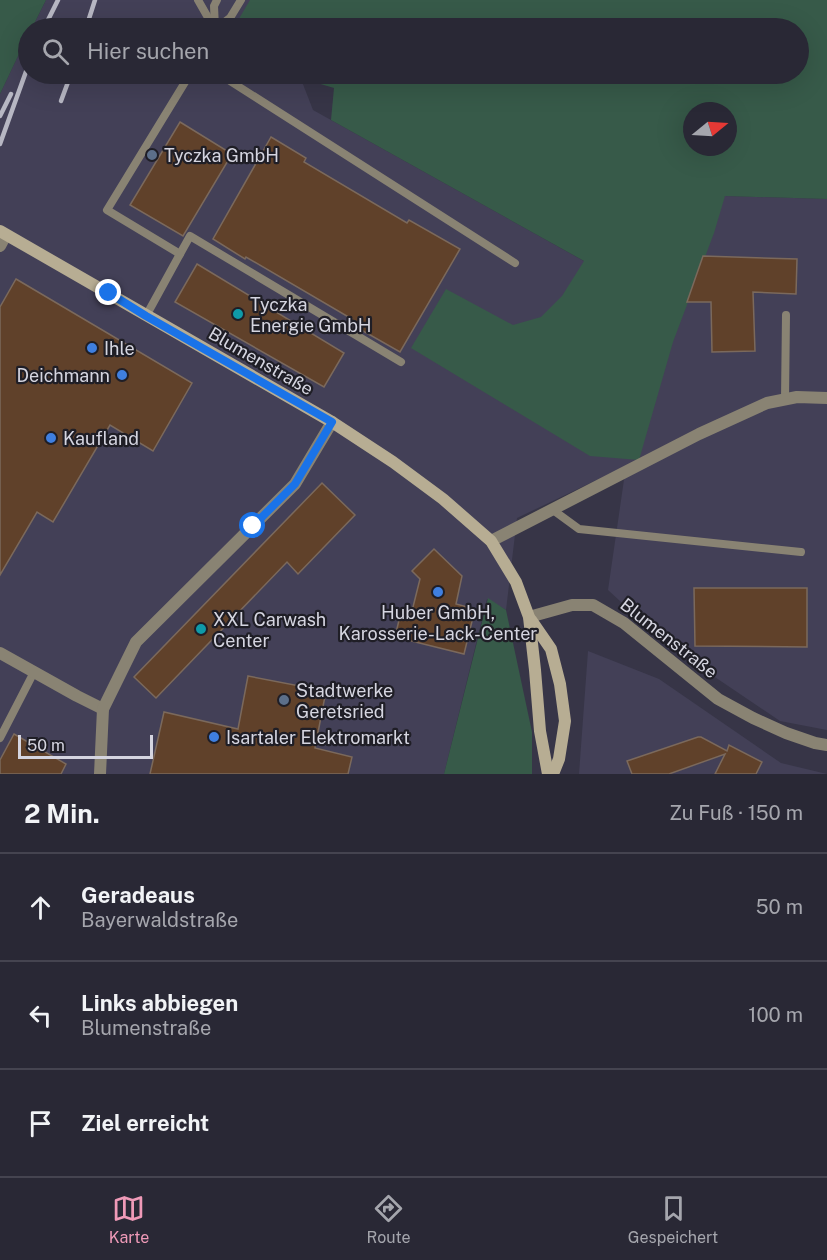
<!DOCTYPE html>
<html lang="de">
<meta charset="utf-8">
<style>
body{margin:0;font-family:"Public Sans",sans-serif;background:#31303d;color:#f1f3f6}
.compass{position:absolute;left:683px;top:102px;width:54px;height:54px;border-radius:50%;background:#292835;box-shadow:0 6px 24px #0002;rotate:72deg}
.scale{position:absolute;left:18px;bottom:15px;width:135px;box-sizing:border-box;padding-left:6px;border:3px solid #d5d5e0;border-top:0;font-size:16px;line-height:21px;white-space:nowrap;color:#d5d5e0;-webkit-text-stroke:4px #1f1e26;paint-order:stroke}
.stop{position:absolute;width:18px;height:18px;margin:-14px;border:4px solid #1a73e8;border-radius:50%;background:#fff}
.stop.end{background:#1a73e8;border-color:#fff;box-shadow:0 2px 6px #0008}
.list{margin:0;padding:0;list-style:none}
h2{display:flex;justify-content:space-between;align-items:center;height:78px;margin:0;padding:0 24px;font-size:26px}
h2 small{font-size:20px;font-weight:400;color:#a5a6ad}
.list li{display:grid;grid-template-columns:39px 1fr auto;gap:18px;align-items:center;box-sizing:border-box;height:108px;padding:0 24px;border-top:2px solid #454450}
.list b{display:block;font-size:22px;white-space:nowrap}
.list p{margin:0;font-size:20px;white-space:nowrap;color:#a5a6ad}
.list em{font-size:20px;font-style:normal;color:#a5a6ad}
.icon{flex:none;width:33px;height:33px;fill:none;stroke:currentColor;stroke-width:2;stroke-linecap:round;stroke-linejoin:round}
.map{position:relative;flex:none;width:827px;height:774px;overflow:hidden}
.search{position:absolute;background:#292835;box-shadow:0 6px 24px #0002;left:18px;right:18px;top:18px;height:66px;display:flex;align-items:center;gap:15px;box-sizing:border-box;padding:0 21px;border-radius:33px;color:#a5a6ad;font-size:22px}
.sheet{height:402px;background:#292835}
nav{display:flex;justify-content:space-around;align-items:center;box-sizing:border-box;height:84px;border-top:2px solid #454450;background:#292835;font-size:16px;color:#a5a6ad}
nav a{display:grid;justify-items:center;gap:3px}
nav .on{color:#ef9ab8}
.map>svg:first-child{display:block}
.built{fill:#434057}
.green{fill:#375a49;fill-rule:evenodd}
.building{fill:#60412a;stroke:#7b695c;stroke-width:1.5}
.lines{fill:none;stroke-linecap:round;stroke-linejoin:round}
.lane{stroke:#898373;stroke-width:8}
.street{stroke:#898373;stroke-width:12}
.secondary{stroke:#b7ad93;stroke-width:12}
.rail{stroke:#b7b7c3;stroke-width:4.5}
.route{stroke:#1a73e8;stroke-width:8}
.service-dot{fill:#5c6f8a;stroke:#1f1e26;stroke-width:2}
.culture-dot{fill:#0f9aa8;stroke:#1f1e26;stroke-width:2}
.shop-dot{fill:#3f7fe0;stroke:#1f1e26;stroke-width:2}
.labels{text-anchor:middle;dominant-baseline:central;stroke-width:4.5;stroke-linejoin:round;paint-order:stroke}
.poi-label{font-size:18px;fill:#d5d5e0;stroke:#1f1e26;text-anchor:start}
.street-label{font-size:18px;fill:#d5d5e0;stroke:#1f1e26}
</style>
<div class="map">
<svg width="827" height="774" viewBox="0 0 827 774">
<rect width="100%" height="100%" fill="#373547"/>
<g class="built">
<polygon points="46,0 284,0 281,28 32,28"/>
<polygon points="28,35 28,74 299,74 313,110 652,299 725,196 827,199 827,730 780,721 669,646 608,590 626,466 517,518 506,610 487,599 444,774 0,774 0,94"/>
<polygon points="588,651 659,679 781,763 827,774 579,774"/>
</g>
<g class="green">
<polygon points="0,0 46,0 32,28 28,28 28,35 0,94"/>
<path d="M250,0H827V199L725,196L714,233L673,342L639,460L590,456L411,348L446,289L513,325L541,317L562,296L584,261L331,120L334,88L307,80L302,74H798V28H247L237,22ZM692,111H728V147H692Z"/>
<polygon points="488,598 506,610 532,732 532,774 444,774"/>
</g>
<g class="building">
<polygon points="180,122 232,154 183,236 130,205"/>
<polygon points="271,137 306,158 304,162 407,223 409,220 460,249 400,352 349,323 352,319 246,257 245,259 213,239"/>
<polygon points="703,256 797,259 796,294 753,292 755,351 712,352 711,302 687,302"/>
<polygon points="197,264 344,353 324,387 175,302"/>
<polygon points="16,279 192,383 153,451 110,425 53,522 37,512 0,575 0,307"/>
<polygon points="322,483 355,515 298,574 287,562 156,698 134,677"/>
<polygon points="434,549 462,576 456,604 475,609 464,654 395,637 400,616 410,619 420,579 412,571"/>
<polygon points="694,588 807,588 807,647 695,646"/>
<polygon points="248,676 326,691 315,748 352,757 348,774 150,774 164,712 238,729"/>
<polygon points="14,734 66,764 61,774 0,774 0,760"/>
<polygon points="698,737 701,737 727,751 729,745 762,762 756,774 715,774 725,754 669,774 632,774 627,761"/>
</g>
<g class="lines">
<g class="lane">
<polyline points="198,0 214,28"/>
<polyline points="215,28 214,6 217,0"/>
<polyline points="217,28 230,18 241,0"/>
<polyline points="219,74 515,263"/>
<polyline points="180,254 190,236 401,362"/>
<polyline points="146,316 180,254 107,210 190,74"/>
<polyline points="785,399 786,315"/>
<polyline points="553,510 579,529 801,552"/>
<polyline points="0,738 34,672"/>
</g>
<g class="street">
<polyline points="0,246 6,235"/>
<polyline points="491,541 699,434 767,403 797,397 827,398"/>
<polyline points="529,617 572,605 593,605 624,623 718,699 753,718 786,733 815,743 827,745"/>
<polyline points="0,653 77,696 103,709"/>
<polyline points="100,774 103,709 136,642 295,484 332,422"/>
</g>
<g class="secondary">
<polyline points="0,231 332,422 393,462 443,499 491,541 516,582 529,617 535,670 540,731 548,774"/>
<polyline points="531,620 551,649 560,684 565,721 559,759 553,774"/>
</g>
<g class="rail">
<polyline points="44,28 58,0"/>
<polyline points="86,28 95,0"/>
<polyline points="61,101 71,74"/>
<polyline points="0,116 11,94"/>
<polyline points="0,144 28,66"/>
</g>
</g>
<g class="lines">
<polyline class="route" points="109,293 146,316 332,422 295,484 253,526"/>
</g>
<g class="service-dot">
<circle cx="152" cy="155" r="6"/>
<circle cx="284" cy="700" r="6"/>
</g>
<g class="culture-dot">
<circle cx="238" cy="314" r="6"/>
<circle cx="201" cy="629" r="6"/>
</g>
<g class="shop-dot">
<circle cx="92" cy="348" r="6"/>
<circle cx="122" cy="375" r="6"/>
<circle cx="51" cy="438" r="6"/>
<circle cx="438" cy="592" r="6"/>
<circle cx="214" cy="737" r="6"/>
</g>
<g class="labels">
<g class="poi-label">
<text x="164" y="155">Tyczka GmbH</text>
<text x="250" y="304">Tyczka<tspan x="250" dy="21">Energie GmbH</tspan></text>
<text x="104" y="348">Ihle</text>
<text x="110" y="375" text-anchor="end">Deichmann</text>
<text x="63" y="438">Kaufland</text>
<text x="438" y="612" text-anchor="middle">Huber GmbH,<tspan x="438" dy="21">Karosserie-Lack-Center</tspan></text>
<text x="213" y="619">XXL Carwash<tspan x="213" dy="21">Center</tspan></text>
<text x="296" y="690">Stadtwerke<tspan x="296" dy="21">Geretsried</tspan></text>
<text x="226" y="737">Isartaler Elektromarkt</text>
</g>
<g class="street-label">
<text transform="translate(261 361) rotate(30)">Blumenstraße</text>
<text transform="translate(669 638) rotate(38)">Blumenstraße</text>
</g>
</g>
</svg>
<svg class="compass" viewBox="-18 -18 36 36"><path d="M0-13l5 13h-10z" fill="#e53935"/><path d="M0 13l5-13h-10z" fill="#a5a6ad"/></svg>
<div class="scale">50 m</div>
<div class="stop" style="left:253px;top:526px"></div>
<div class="stop end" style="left:109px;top:293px"></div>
<div class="search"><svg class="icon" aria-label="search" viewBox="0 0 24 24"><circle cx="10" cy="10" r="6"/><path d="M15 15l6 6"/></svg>Hier suchen</div>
</div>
<section class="sheet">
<h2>2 Min.<small>Zu Fuß · 150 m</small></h2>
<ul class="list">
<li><svg class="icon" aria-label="ahead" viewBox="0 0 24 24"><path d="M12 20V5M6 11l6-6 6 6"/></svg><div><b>Geradeaus</b><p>Bayerwaldstraße</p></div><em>50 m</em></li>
<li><svg class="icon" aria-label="left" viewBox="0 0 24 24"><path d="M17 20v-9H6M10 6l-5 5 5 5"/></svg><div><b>Links abbiegen</b><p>Blumenstraße</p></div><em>100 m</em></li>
<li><svg class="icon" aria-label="arrive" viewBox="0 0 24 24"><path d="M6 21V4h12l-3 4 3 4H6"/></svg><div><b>Ziel erreicht</b></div></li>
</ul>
</section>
<nav>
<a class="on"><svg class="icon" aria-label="map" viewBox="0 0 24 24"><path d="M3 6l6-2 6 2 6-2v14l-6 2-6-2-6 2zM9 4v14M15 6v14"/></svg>Karte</a>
<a><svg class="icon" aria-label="directions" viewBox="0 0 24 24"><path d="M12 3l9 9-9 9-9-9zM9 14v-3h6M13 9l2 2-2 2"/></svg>Route</a>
<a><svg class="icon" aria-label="saved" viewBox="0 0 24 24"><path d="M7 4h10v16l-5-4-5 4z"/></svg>Gespeichert</a>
</nav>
